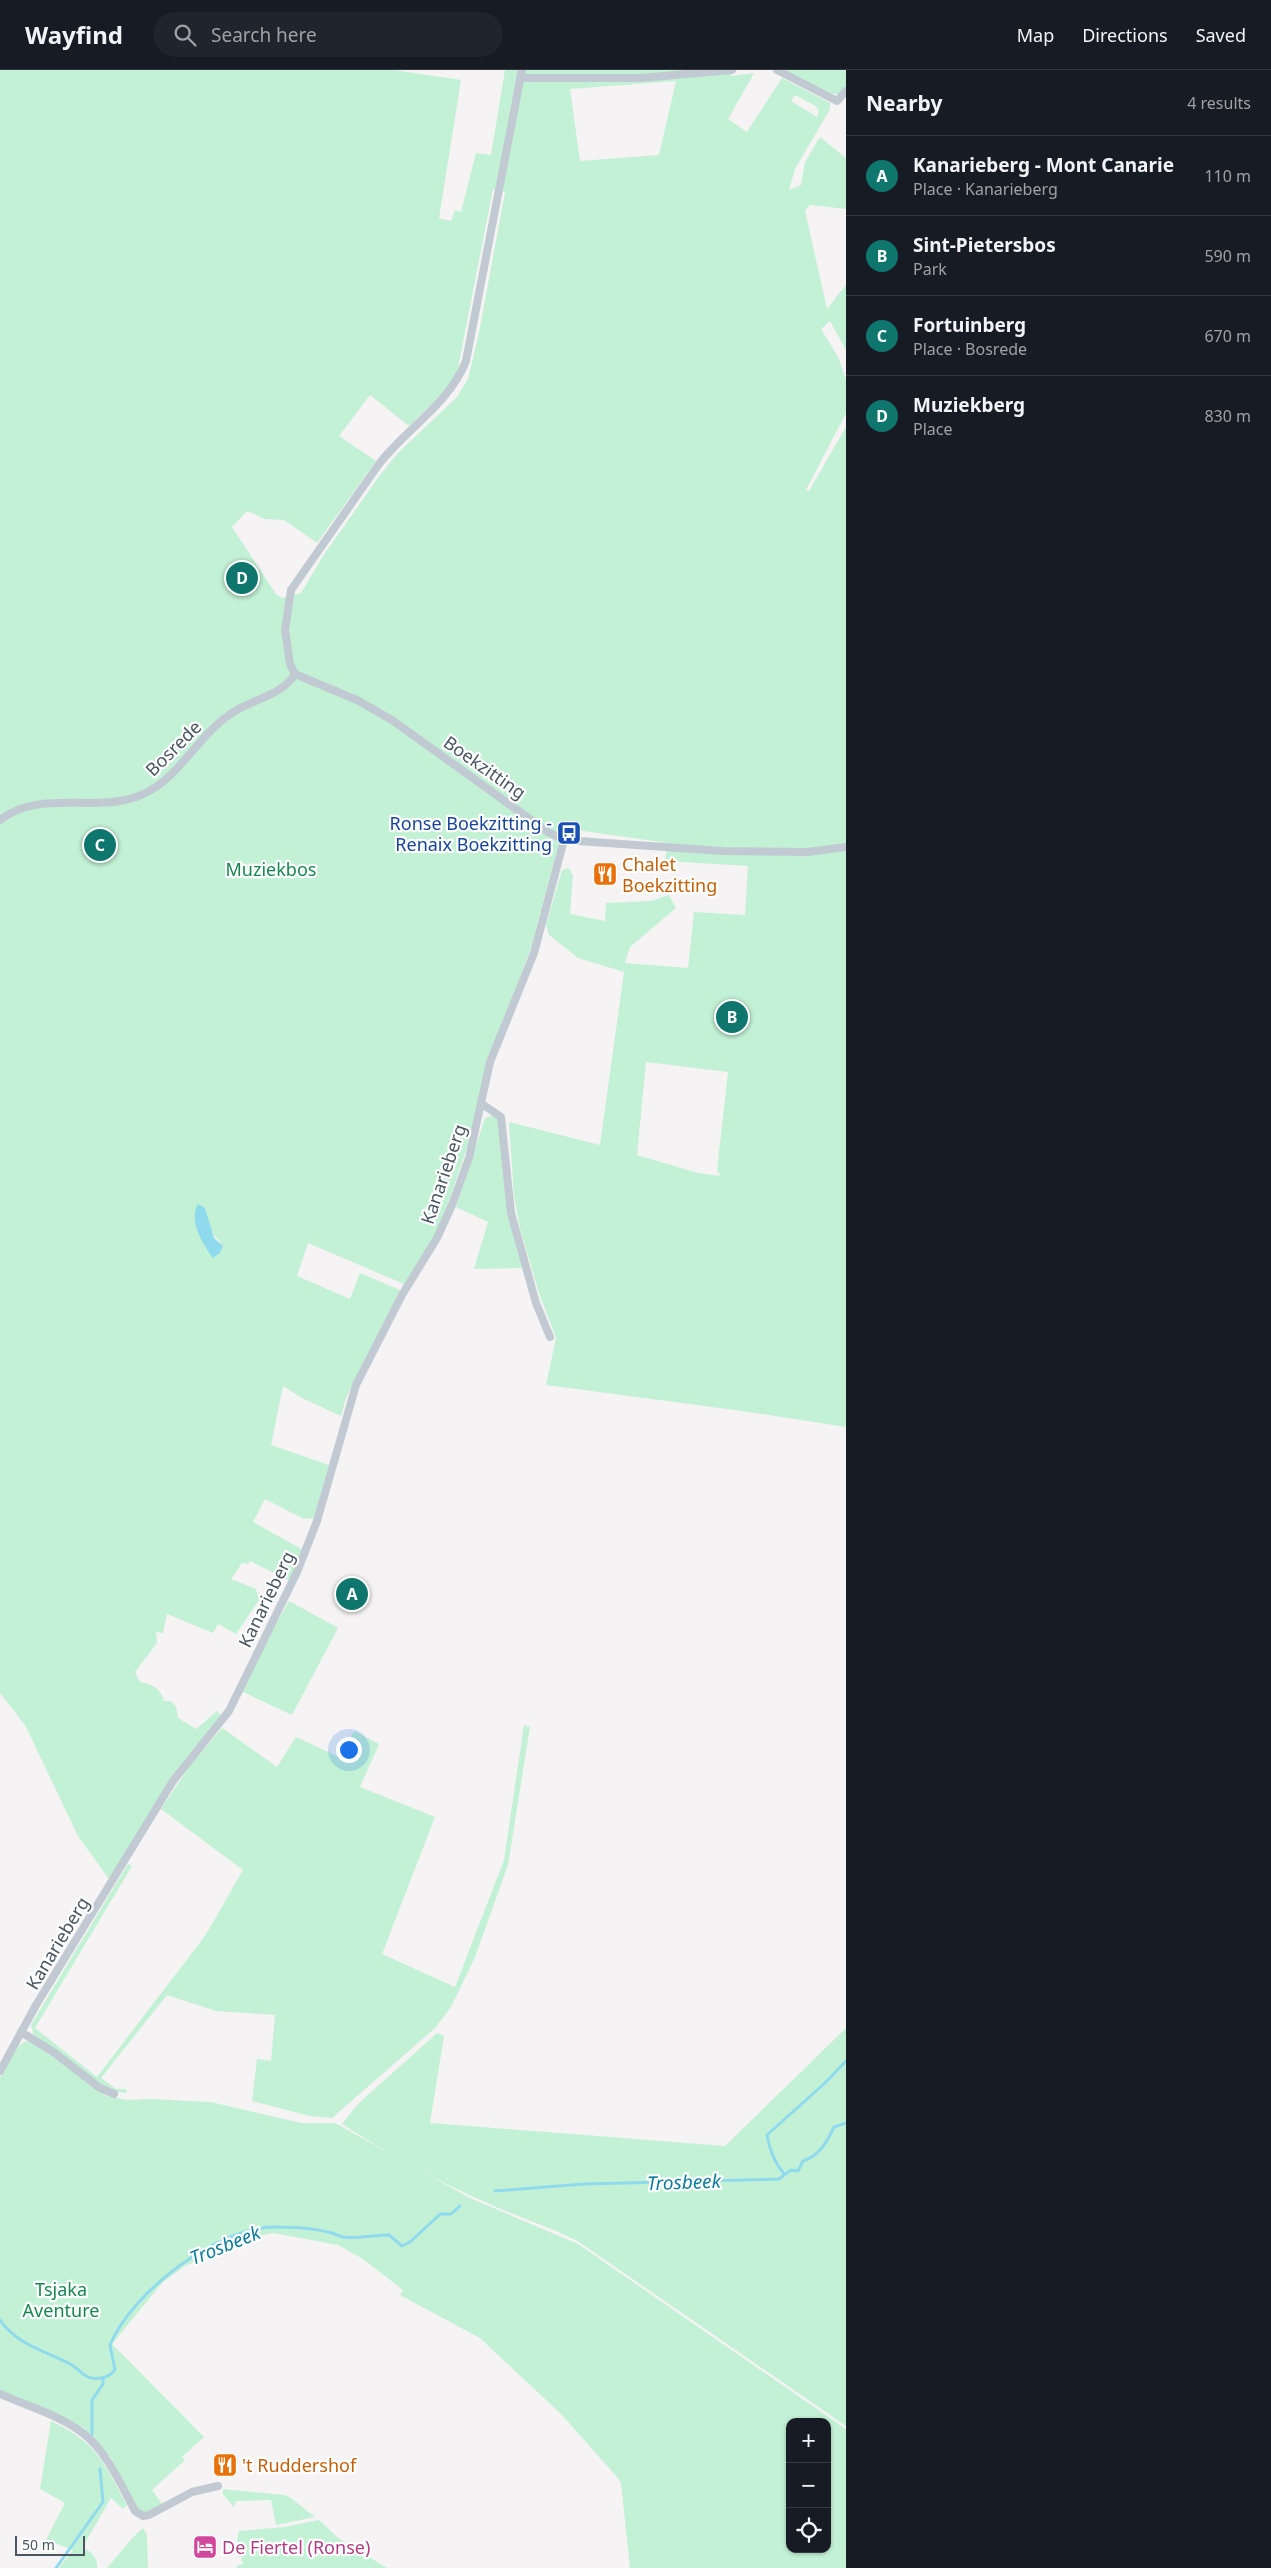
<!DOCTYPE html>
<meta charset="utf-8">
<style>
body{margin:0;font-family:"Noto Sans",sans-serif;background:#20242c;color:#f1f3f6}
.controls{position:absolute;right:15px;bottom:15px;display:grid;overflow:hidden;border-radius:10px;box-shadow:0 1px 4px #0004}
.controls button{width:45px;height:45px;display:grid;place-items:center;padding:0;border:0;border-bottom:1px solid #363941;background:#171b24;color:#f1f3f6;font:25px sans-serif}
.scale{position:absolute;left:15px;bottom:12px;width:70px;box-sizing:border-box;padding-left:5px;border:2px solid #4a5661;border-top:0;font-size:14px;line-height:18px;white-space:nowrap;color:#4a5661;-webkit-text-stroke:4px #fff;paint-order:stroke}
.you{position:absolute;left:348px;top:1679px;width:18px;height:18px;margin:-12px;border:4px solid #fff;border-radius:50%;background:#1a73e8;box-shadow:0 0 0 8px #1a73e833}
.badge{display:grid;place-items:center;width:32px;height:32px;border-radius:50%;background:#0f766e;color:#fff;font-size:16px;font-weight:700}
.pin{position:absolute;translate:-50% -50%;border:2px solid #fff;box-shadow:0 1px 5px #0006}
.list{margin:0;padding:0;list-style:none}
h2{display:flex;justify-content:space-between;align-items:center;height:65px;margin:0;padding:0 20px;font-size:21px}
h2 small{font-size:16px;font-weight:400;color:#9ea1a6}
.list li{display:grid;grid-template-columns:32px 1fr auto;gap:15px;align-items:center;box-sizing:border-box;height:80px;padding:0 20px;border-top:1px solid #363941}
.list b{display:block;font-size:19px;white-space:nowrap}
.list p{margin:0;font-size:16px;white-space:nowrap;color:#9ea1a6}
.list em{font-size:16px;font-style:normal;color:#9ea1a6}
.icon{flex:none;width:28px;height:28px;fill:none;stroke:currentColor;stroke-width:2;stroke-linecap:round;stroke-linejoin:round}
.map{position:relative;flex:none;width:846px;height:2498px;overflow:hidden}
header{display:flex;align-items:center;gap:30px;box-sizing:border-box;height:70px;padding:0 25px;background:#171b24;border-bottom:1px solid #363941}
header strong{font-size:24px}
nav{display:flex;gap:28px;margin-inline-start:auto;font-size:18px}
.search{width:350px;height:45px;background:#20242c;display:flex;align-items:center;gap:12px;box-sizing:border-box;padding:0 18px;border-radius:28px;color:#9ea1a6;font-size:19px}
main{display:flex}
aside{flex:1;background:#171b24}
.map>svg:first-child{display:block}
.green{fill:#c3f1d5;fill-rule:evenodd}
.water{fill:#90daee}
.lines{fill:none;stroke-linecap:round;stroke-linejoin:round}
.stream{stroke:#90daee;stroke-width:3}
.street{stroke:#c1cad2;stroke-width:8}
.labels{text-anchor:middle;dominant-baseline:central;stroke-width:4.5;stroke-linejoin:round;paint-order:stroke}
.street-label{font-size:18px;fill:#4a5661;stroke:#fff}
.transit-label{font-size:18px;fill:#164399;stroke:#fff;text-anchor:end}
.food-label{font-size:18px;fill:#c56008;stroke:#fff;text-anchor:start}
.park-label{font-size:18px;fill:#17864f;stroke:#fff}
.hotel-label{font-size:18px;fill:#b23c85;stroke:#fff;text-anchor:start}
.water-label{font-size:19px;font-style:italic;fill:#0c7c9b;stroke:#fff}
</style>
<header>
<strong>Wayfind</strong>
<div class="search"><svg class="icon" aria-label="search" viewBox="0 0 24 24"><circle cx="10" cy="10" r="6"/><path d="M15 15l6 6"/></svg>Search here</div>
<nav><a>Map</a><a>Directions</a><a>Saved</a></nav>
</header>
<main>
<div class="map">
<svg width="846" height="2498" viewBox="0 0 846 2498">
<rect width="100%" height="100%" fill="#f5f3f3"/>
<g class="green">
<path d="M0,0H394L461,10L439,148L451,151L455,140L461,142L476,83L491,85L505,0H730L731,6L754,3L728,49L747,62L782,8L830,33V39L795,99L789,120L801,115L805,92L820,67L846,88V139L810,135L805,141L827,239L846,215V280L830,251L821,259L838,287L846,310V343L806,420L809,421L846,357V1357L742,1341L546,1315L556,1268L539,1223L520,1159L514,1126L509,1052L600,1075L624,902L578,888L549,865L546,855L562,800L569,798L573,806L570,844L605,851L606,833L651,831L669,825L676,838L630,877L625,893L688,898L694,842L745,845L748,796L665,791L668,773L563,758L531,878L489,987L467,1078L437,1166L404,1214L308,1173L297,1206L350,1229L360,1203L400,1220L346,1328L341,1346L302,1328L283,1316L271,1375L329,1395L314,1448L304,1449L265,1429L253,1452L303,1480L290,1511L250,1491L248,1494L242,1493L231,1509L256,1519L259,1530L236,1564L218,1554L213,1563L167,1544L163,1563L156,1562L157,1573L135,1602L140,1612C152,1614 161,1619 164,1631H170L176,1636L178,1648L196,1659L217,1641L222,1646L109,1809L78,1766L25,1655L0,1623ZM676,11L659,85L580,91L570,19ZM795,25L816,36L819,41L817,47L791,31ZM493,119L505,122L479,263L468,309L457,327L398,383L380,405L323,486L301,523L282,528L276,524L232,457L247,441L265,449L284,450L317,473L376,391L339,366L370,325L409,356L450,316L457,303ZM646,992L728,1002L717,1100L721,1106L698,1103L637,1085ZM205,1138C206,1147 211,1167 220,1171V1183L213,1188L204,1174L196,1155Z"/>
<polygon points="783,0 846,0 846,18 840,24 832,24"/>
<polygon points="493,1045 498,1049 513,1161 522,1198 474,1199 488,1152 456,1137 485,1048"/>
<polygon points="289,1531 338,1558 292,1645 243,1622 264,1575"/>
<path d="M524,1655L530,1657L508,1795L475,1887L451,1937L435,1958L332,2048L310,2046L252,2031L257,1989L271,1991L275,1945L216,1941L167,1925L101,2008L116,2019H126L127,2023C97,2023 58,1982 33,1964L31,1955L128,1794L132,1796L35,1958L97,2007L205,1866L243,1800L161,1739L191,1694L222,1658L277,1697L296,1667L341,1688L354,1661L379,1674L360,1717L435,1747L382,1884L455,1917L504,1790Z"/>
<path d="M846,1958V2356L579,2172C549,2156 517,2147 487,2133C437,2111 387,2083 342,2054L359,2033L437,1963L444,1966L430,2053L725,2076Z"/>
<path d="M28,1971L34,1973L106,2026L127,2030L150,2029L211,2032L301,2053H335L470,2128L578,2174L846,2359V2498H630L621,2413L617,2407L561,2344L480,2268L400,2225L403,2220L363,2189L338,2175L273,2163L249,2168L185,2196L163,2212L112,2274L204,2367L182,2387L185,2390L152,2420L162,2434L147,2444L138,2439L111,2388L84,2358L0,2320V2008C6,1997 14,1973 28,1971ZM790,2352H827V2479H790Z"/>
<path d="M51,2351C99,2374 103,2392 127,2435L123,2439L111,2428L82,2478C91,2481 98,2487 97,2498H59L73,2480L46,2470L65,2433L40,2419Z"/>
<polygon points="223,2419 284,2425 291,2428 315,2447 276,2455 271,2430 236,2431 234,2437 223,2424"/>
<polygon points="319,2450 338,2468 387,2498 237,2498 236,2496 243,2494 237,2472 239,2461 284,2457"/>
<path d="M143,2458L147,2465L148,2498H107C119,2484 130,2469 143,2458Z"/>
</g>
<path class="water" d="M198,1134L205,1138L214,1168L223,1176L220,1183L213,1188C203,1175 188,1150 198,1134Z"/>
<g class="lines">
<g class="stream">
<path d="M784,2104C775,2093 769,2078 767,2065L825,2013L846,1991"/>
<path d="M495,2121L584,2114L779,2109L791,2100L798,2101L803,2091C819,2086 827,2072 834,2057L846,2053"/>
<path d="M0,2250C17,2275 46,2281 72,2295C78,2299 84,2307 91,2308C101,2310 109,2307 115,2300L110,2275C132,2222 217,2157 275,2157C293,2157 314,2158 332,2163C335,2164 339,2166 343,2167C357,2169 374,2165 389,2165L402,2176L410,2172L437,2147L441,2144H451L460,2136"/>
<polyline points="92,2364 92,2330 103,2314 103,2308"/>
<polyline points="56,2498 103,2432 100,2399"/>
</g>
<g class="street">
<polyline points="777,0 837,31 846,21"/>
<polyline points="520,8 641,8 732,0"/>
<path d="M295,604L290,594L285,560L291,520L379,394C407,358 449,334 466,291L522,0"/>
<polyline points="295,604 357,630 392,650 548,762 564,770 722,781 807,782 846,777"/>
<path d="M0,750C37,721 86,740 129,729C175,718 193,670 229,645C249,630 282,626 295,604"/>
<polyline points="482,1034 501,1047 511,1143 536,1233 550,1267"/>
<polyline points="21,1962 52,1981 100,2018 114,2024"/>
<polyline points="0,2001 36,1935 173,1711 229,1641 297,1502 317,1451 356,1315 402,1225 437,1168 452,1135 469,1088 490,992 534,883 564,770"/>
<path d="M0,2324C27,2336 60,2345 84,2364C107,2382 121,2415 135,2441L143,2446L149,2445L192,2422L218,2416"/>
</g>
</g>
<defs>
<symbol id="bus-square" viewBox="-11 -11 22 22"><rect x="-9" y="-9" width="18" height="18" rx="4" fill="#1a4fb4" stroke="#fff"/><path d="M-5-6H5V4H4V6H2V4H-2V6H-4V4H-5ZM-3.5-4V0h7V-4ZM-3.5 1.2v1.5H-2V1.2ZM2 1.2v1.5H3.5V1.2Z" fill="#fff"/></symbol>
<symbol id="restaurant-square" viewBox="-11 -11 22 22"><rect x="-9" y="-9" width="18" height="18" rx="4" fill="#e8710a" stroke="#fff"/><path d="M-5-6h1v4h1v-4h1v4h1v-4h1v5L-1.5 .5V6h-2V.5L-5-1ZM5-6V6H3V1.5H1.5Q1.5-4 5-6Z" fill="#fff"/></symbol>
<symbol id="hotel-square" viewBox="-11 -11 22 22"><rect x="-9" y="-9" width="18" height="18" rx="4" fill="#d1479c" stroke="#fff"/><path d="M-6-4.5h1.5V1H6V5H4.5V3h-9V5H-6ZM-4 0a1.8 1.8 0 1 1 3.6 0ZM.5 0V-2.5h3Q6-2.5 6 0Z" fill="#fff"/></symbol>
</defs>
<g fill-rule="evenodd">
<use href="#bus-square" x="555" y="749" width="28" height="28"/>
<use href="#restaurant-square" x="591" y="790" width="28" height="28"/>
<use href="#restaurant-square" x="211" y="2381" width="28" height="28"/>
<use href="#hotel-square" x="191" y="2463" width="28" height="28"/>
</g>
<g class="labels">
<g class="street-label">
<text transform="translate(173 678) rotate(-45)">Bosrede</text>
<text transform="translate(485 697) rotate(35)">Boekzitting</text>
<text transform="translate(443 1104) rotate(-71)">Kanarieberg</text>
<text transform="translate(266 1529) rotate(-64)">Kanarieberg</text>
<text transform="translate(57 1873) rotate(-59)">Kanarieberg</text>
</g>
<g class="transit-label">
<text x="552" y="753">Ronse Boekzitting -<tspan x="552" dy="21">Renaix Boekzitting</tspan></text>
</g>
<g class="food-label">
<text x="622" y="794">Chalet<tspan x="622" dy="21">Boekzitting</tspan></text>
<text x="242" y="2395">'t Ruddershof</text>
</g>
<g class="park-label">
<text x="271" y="799">Muziekbos</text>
<text x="61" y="2219">Tsjaka<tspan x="61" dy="21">Aventure</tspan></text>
</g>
<g class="hotel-label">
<text x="222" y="2477">De Fiertel (Ronse)</text>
</g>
<g class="water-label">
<text transform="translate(684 2112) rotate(-2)">Trosbeek</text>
<text transform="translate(225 2175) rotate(-22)">Trosbeek</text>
</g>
</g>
</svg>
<div class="controls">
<button>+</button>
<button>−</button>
<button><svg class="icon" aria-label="locate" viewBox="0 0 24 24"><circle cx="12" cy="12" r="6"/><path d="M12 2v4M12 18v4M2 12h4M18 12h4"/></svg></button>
</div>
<div class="scale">50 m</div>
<div class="you"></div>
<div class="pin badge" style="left:352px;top:1524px">A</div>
<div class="pin badge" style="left:732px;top:947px">B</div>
<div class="pin badge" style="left:100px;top:775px">C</div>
<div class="pin badge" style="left:242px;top:508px">D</div>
</div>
<aside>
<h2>Nearby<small>4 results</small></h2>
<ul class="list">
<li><span class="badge">A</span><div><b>Kanarieberg - Mont Canarie</b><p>Place · Kanarieberg</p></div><em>110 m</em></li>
<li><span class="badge">B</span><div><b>Sint-Pietersbos</b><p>Park</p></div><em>590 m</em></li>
<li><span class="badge">C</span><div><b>Fortuinberg</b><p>Place · Bosrede</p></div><em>670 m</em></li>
<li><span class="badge">D</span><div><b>Muziekberg</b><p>Place</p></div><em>830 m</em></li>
</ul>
</aside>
</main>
